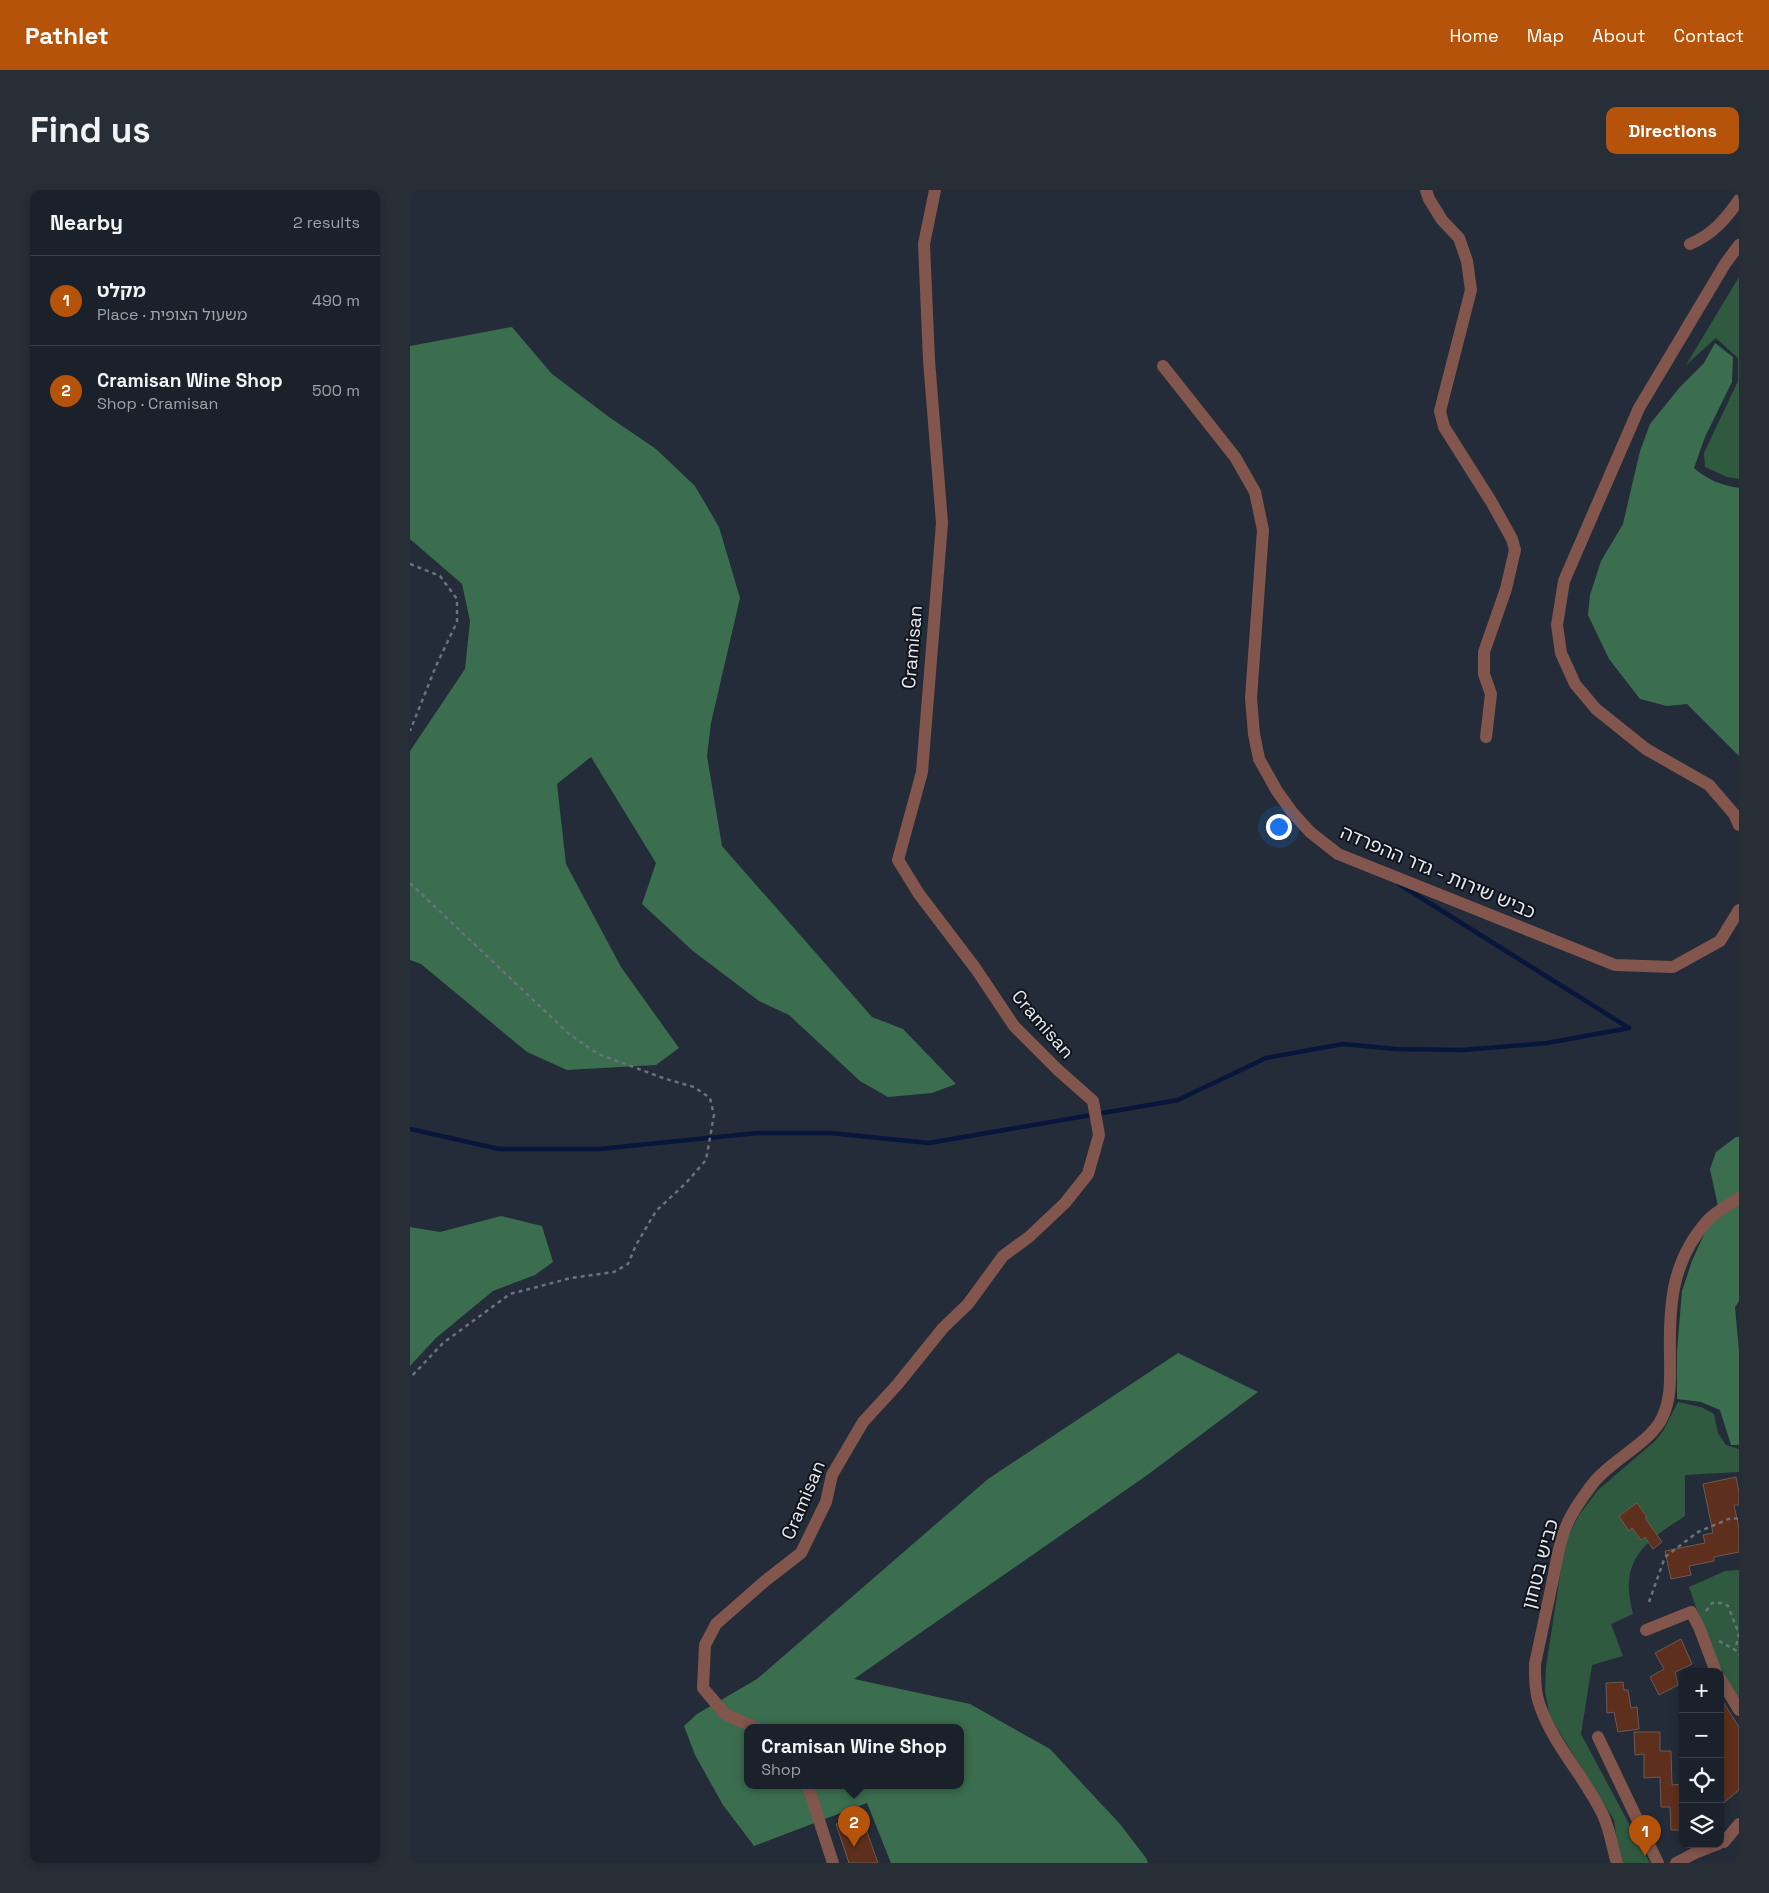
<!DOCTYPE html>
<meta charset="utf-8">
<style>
body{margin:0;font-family:"Space Grotesk","Noto Sans Hebrew",sans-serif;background:#272e36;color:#f1f3f6}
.controls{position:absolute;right:15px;bottom:15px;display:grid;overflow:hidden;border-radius:10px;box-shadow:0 2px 8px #0003}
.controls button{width:45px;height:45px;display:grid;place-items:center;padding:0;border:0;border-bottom:1px solid #383e47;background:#1a212a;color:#f1f3f6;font:25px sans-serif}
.you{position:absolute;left:868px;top:636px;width:18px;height:18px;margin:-12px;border:4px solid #fff;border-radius:50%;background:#1a73e8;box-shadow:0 0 0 8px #1a73e833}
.badge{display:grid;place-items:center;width:32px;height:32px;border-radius:50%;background:#b45309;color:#fff;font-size:16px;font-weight:700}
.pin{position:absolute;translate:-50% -41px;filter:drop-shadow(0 1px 2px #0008)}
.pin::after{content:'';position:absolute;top:26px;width:18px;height:15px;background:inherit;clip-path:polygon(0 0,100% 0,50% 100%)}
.popup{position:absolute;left:334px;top:1534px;width:220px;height:65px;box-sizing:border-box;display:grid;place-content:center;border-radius:10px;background:#1a212a;filter:drop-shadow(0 1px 4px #0005);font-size:16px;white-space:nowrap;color:#9fa3a8}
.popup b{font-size:19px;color:#f1f3f6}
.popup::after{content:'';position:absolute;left:50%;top:100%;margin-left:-10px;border:10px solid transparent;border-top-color:#1a212a}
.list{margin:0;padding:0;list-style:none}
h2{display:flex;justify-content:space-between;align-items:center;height:65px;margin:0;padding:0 20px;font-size:21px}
h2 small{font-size:16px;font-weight:400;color:#9fa3a8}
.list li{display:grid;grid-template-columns:32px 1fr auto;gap:15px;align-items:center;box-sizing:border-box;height:90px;padding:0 20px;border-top:1px solid #383e47}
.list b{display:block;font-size:19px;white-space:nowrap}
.list p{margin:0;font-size:16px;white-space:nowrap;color:#9fa3a8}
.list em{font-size:16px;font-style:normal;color:#9fa3a8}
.icon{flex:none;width:28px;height:28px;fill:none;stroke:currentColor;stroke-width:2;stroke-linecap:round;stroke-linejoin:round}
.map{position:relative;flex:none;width:1329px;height:1673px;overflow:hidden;border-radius:10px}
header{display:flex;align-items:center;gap:30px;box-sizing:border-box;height:70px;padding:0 25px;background:#b45309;color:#fff}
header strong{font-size:24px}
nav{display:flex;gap:28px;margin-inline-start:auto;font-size:18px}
.intro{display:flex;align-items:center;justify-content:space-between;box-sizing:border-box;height:120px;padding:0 30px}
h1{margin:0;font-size:35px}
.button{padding:12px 22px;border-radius:10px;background:#b45309;color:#fff;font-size:18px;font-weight:700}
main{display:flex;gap:30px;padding:0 30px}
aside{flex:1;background:#1a212a;border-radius:10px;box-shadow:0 2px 8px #0003}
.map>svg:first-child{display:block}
.green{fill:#2f5a40}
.forest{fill:#3b6d4f;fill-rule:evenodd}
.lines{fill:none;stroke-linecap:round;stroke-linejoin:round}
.stream{stroke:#08163b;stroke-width:4.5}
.building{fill:#5d2f1c;stroke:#6b5a53}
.path{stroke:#6a727d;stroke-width:2.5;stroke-dasharray:4 4;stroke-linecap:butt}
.minor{stroke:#82564c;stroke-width:12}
.labels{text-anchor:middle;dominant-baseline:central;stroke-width:4;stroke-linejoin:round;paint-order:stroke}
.street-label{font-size:19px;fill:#e4eaf2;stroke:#10141a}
</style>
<header>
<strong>Pathlet</strong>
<nav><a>Home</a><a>Map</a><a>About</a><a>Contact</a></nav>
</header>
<div class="intro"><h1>Find us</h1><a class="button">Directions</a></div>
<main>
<aside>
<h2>Nearby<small>2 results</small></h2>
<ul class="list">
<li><span class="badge">1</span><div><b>מקלט</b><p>Place · משעול הצופית</p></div><em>490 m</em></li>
<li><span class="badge">2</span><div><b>Cramisan Wine Shop</b><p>Shop · Cramisan</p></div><em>500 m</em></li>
</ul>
</aside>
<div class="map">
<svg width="1329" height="1673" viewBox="0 0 1329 1673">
<rect width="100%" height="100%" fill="#232c38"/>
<g class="green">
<polygon points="1329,87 1329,289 1317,287 1295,277 1294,263 1328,191 1328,168 1306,148 1276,175"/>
<path d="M1268,1212L1291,1217L1304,1224L1308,1243L1316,1255L1329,1259V1282L1275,1285V1326C1251,1342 1220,1359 1219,1393C1218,1403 1221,1414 1223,1424L1201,1434L1213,1466L1182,1475L1171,1544L1240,1673H1213L1208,1660L1204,1630L1140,1527L1135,1502L1136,1477L1155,1353L1169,1325L1188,1300L1245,1251L1253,1241Z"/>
<polygon points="1329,1380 1329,1509 1302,1463 1279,1397 1315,1381"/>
</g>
<g class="forest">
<polygon points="102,137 142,184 199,227 246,259 285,296 309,337 330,408 301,533 297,566 312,656 462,827 493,839 546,894 522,903 478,907 450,891 379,825 349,811 283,761 232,714 246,673 181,567 147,594 156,674 211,777 269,858 246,875 157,880 117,862 11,774 0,770 0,561 55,479 60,431 52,394 0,349 0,156"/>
<path d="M1305,153L1323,167L1322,192L1295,247L1284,278C1298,290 1311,295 1329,298V566L1277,514L1257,516L1230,509L1199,469L1178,425L1180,405L1191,371L1213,334L1230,261L1240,234L1270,197L1294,173Z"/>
<polygon points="1326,947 1329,947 1329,1111 1325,1117 1329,1161 1329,1255 1321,1255 1310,1220 1291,1212 1267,1209 1267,1161 1272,1101 1282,1071 1295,1042 1309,1021 1300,979 1306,962"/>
<polygon points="91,1026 132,1036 143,1072 125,1085 83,1101 26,1148 0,1176 0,1037 30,1042"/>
<path d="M768,1163L848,1202L736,1286L444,1489L560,1514L640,1559L710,1634L736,1668L738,1673H481L457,1613L344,1656L313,1615L285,1565L274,1536L287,1524L347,1489L578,1289ZM338,1538H550V1596H338Z"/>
</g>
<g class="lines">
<polyline class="stream" points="0,939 89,959 189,959 347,943 420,943 519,953 768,910 856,868 933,854 986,859 1053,860 1137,853 1219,838 989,694"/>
</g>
<g class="building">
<polygon points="1326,1287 1329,1303 1329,1315 1324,1315 1329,1338 1329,1362 1304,1367 1304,1371 1279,1376 1281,1385 1261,1389 1255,1361 1295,1353 1293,1345 1303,1343 1293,1294"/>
<polygon points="1227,1313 1237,1327 1235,1328 1252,1352 1243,1359 1235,1347 1231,1350 1222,1338 1219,1341 1209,1326"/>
<polygon points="1271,1449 1282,1474 1265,1482 1268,1495 1249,1505 1240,1487 1254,1479 1245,1463"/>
<polygon points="1213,1492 1214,1500 1218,1500 1221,1518 1227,1517 1229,1539 1208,1542 1204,1522 1197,1523 1196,1493"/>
<polygon points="1310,1507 1329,1537 1329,1600 1310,1616"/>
<polygon points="1224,1542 1250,1542 1250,1561 1261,1561 1262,1595 1273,1594 1273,1640 1261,1640 1260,1617 1251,1617 1250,1587 1234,1588 1234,1564 1225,1565"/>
<polygon points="451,1625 457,1642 468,1673 439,1673 426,1634"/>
</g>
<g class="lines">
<g class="path">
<polyline points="0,374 30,386 47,409 47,432 26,476 0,541"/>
<polyline points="0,693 158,843 188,864 256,889 284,897 300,908 304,925 296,970 276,993 246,1021 226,1055 218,1074 204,1082 161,1088 100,1104 33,1153 0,1188"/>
<polyline points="1239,1412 1255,1367 1288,1342 1321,1328 1329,1329"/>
<polyline points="1296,1421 1302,1413 1311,1413 1318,1416 1329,1444 1325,1460"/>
<polyline points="1309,1451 1325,1460 1329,1465"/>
</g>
<g class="minor">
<polyline points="1016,0 1019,9 1032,30 1049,48 1057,71 1061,100 1030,221 1034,237 1082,313 1102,349 1105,360 1096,399 1074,462 1074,484 1081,504 1076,547"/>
<path d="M1280,54C1302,45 1316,29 1329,10"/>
<polyline points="1329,55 1315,74 1229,218 1154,391 1147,435 1151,463 1165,494 1186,519 1236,559 1299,595 1324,624 1329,635"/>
<polyline points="753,176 825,267 845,302 853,340 841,508 844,544 849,569 867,601 882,622 900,642 928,664 1205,775 1263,777 1310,751 1329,720"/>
<polyline points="1236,1440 1281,1422 1289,1437 1306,1482"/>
<polyline points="1310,1488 1329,1520"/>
<polyline points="346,1538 315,1524 293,1498 295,1455 306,1434 355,1391 391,1363 416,1312 422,1285 453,1232 487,1195 533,1138 558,1114 593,1066 619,1047 655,1013 678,984 689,945 683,911 648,880 604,836 566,779 509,704 488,670 512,582 532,333 519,170 514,54 525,0"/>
<polyline points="1188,1547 1248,1673"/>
<polyline points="398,1596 423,1673"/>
<polyline points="1314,1652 1329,1634"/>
<path d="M1207,1673C1202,1657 1200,1640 1193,1625C1175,1587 1144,1556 1130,1516C1125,1503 1125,1488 1125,1474C1131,1446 1137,1417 1143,1389C1147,1369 1150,1348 1159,1330C1165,1317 1175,1304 1184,1292C1203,1269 1240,1253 1252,1228C1262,1208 1260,1185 1260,1164C1259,1113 1262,1070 1298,1030C1306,1021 1319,1015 1329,1008"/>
<polyline points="1266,1673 1285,1663 1308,1654"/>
</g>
</g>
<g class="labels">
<g class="street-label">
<text transform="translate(502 457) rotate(-85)">Cramisan</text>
<text transform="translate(1028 682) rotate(23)">כביש שירות - גדר ההפרדה</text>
<text transform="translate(633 834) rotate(49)">Cramisan</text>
<text transform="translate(393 1310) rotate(-67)">Cramisan</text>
<text transform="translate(1130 1374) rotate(-75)">כביש בטחון</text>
</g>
</g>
</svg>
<div class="controls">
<button>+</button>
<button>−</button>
<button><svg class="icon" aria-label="locate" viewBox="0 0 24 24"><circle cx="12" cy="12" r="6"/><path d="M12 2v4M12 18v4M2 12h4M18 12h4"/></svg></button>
<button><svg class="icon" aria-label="layers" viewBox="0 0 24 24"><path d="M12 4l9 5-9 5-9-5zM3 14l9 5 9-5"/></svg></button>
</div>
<div class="you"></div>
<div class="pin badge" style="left:1235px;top:1666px">1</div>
<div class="pin badge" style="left:444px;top:1657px">2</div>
<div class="popup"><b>Cramisan Wine Shop</b>Shop</div>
</div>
</main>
